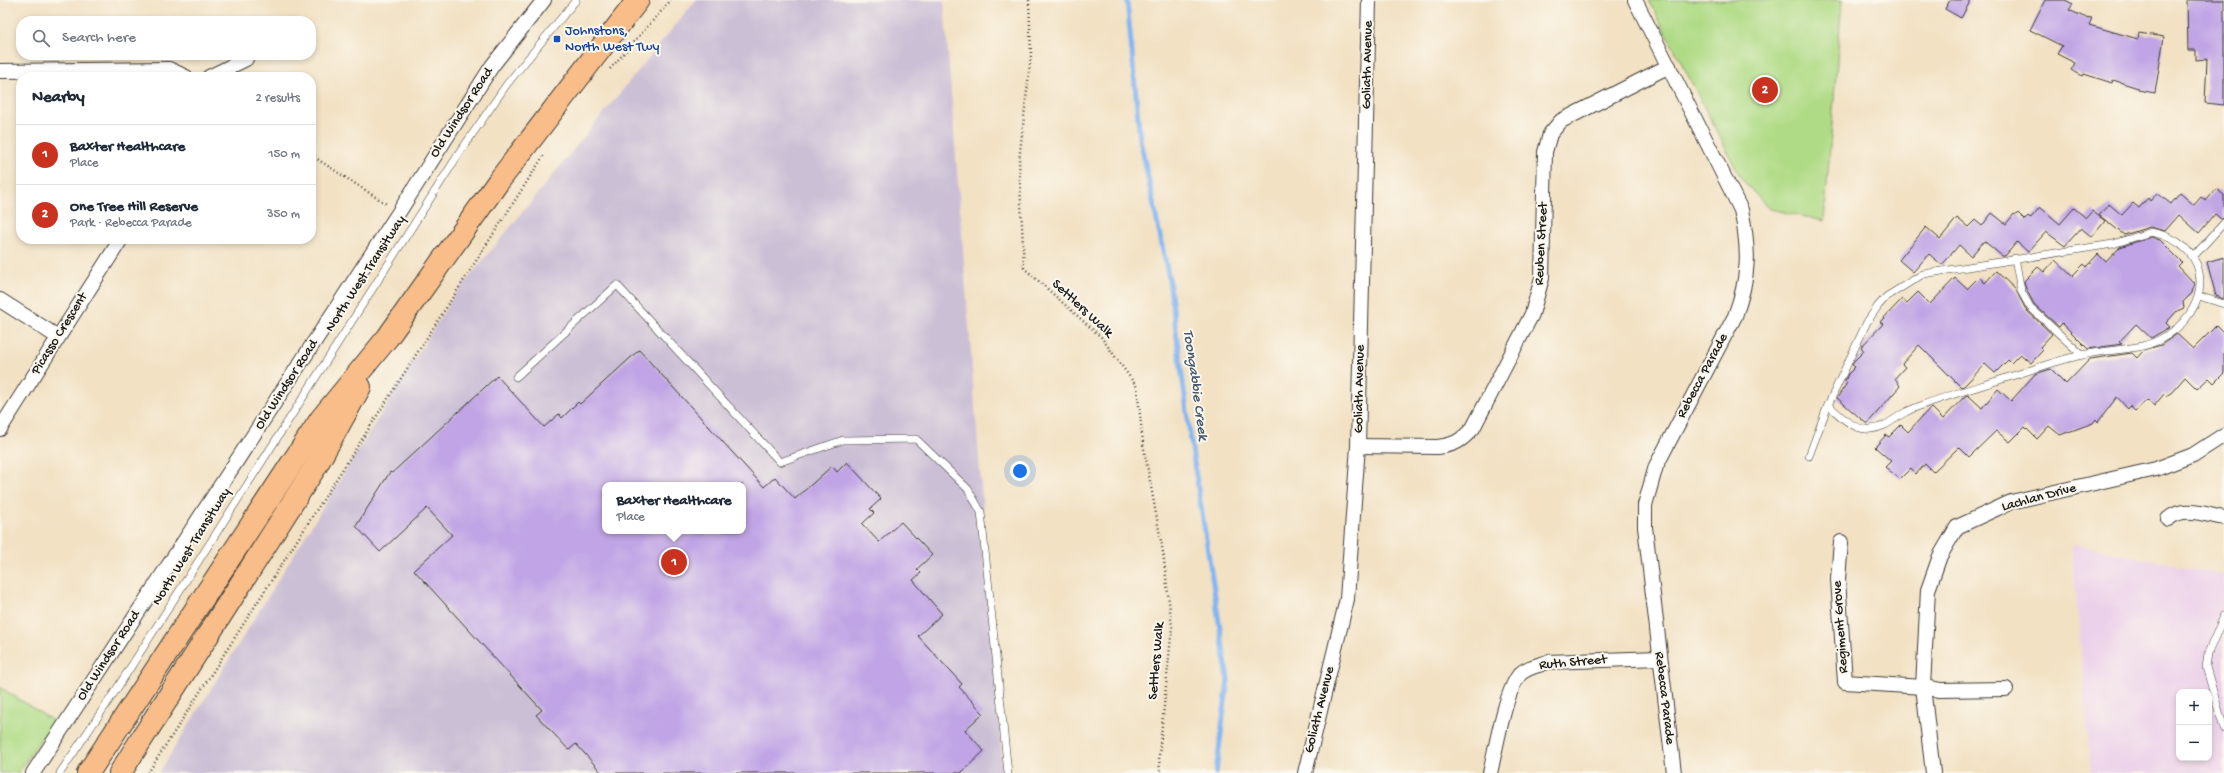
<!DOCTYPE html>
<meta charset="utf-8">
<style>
body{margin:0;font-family:"Gochi Hand",sans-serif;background:#f2f2f3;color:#1f2937}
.controls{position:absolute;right:12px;bottom:12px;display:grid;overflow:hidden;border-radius:8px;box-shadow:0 2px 6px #0003}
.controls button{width:36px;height:36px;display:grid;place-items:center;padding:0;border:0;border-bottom:1px solid #e0e1e3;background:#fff;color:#1f2937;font:20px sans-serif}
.you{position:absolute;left:1020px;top:471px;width:14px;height:14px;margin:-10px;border:3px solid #fff;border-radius:50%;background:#1a73e8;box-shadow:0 0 0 6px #1a73e833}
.badge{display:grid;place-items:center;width:26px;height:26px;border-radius:50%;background:#c8321e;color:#fff;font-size:13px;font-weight:700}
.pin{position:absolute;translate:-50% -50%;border:2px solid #fff;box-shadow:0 1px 4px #0006}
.popup{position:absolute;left:602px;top:482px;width:144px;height:52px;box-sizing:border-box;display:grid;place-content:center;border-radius:8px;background:#fff;filter:drop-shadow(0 1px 3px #0005);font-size:13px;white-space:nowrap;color:#747a83}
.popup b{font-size:15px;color:#1f2937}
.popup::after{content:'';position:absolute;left:50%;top:100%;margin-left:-8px;border:8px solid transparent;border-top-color:#fff}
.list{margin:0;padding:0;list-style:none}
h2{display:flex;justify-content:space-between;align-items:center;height:52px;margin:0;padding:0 16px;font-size:17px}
h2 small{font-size:13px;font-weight:400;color:#747a83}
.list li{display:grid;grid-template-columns:26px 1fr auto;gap:12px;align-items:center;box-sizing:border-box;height:60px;padding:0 16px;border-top:1px solid #e0e1e3}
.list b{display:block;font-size:15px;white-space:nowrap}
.list p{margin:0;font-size:13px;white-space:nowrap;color:#747a83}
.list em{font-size:13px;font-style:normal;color:#747a83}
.icon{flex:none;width:22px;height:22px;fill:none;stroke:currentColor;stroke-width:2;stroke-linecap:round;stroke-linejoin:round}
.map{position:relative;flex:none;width:2224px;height:773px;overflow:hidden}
.search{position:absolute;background:#fff;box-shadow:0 2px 6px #0003;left:16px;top:16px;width:300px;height:44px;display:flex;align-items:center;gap:10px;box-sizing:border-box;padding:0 14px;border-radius:16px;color:#747a83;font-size:15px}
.panel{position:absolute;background:#fff;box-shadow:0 2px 6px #0003;left:16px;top:72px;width:300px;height:172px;border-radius:16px}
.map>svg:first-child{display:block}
.built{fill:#ecd1ea;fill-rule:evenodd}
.industrial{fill:#cbbfd5;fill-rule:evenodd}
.green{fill:#b0db86;stroke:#667c51}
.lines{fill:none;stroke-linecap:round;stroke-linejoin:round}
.stream{stroke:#84b6f1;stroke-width:5}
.building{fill:#c0a4e5;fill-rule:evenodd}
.service-casing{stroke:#3c3a35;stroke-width:8}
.minor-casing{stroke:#3c3a35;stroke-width:16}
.trunk-casing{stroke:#3c3a35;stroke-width:24}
.path{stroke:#3c3a35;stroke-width:2.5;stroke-dasharray:1 3;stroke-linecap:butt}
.service{stroke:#fff;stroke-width:7}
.minor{stroke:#fff;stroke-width:14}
.trunk{stroke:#f8bd89;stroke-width:22}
.transit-dot{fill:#1a4fb4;stroke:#fbf7ec;stroke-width:1.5}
.labels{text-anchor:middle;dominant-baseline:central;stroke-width:4;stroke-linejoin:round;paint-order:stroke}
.transit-label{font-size:14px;fill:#164399;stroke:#fbf7ec;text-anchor:start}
.street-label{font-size:14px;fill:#1c1c1c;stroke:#fbf7ec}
.water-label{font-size:15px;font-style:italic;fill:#465a71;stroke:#fbf7ec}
</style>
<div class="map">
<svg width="2224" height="773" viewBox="0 0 2224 773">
<rect width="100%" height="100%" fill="#fbf7ec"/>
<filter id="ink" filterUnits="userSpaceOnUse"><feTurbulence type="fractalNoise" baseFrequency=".025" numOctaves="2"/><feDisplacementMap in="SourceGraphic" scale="8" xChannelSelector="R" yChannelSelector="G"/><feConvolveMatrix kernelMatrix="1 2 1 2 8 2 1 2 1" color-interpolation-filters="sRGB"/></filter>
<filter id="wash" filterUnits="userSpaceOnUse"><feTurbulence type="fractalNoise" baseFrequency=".012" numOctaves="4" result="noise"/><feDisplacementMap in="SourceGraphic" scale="16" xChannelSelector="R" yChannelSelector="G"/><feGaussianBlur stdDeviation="0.9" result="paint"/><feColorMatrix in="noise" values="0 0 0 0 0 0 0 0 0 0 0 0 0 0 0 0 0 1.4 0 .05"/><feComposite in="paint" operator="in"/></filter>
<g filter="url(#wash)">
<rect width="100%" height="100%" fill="#f2e1c3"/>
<path class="built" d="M2072,544L2224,575V773H2091ZM2179,692H2209V758H2179Z"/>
<path class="industrial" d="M696,0H944L1003,773H159L453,297ZM605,485H743V531H605Z"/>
<g class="green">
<polygon points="1649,0 1842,0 1824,221 1770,209 1742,180"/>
<polygon points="0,687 53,721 18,773 0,773"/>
</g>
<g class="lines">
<polyline class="stream" points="1127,0 1140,139 1169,279 1193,456 1228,679 1216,773"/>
</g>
<g id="blocks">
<g class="building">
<polygon points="1950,0 1971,0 1961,18 1945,9"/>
<polygon points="2045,0 2065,0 2073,4 2069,10 2084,17 2092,18 2089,25 2138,39 2139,33 2164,37 2155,93 2138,90 2138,88 2113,80 2112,83 2084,74 2083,76 2071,70 2075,63 2057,54 2062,46 2030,30"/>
<polygon points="2187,0 2224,0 2224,105 2205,103 2207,59 2196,60 2196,50 2188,50"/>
<polygon points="2216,189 2224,195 2224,218 2221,219 2215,214 2199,233 2179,215 2165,231 2150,227 2124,235 2099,215 2109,204 2122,215 2133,203 2139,208 2148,198 2150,201 2157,193 2171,204 2180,193 2194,205 2201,197 2206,201"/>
<polygon points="2040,207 2060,224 2074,208 2086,218 2092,211 2105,221 2092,237 2081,228 2065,246 2046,232 2028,252 2017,242 2005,256 2002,256 1984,241 1971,256 1959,245 1942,265 1929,254 1913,272 1899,260 1926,227 1940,239 1957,218 1968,227 1975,220 1982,226 1992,213 2006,224 2014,214 2016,215 2018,213 2025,220 2028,217 2030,219"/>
<polygon points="2151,237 2160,240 2182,262 2178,266 2194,283 2192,293 2183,302 2184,308 2177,311 2166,323 2170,327 2151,338 2136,324 2119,342 2122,344 2088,349 2062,323 2059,327 2034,304 2026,289 2024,281 2038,267 2044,272 2055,260 2072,276 2084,264 2086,267 2098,254 2106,262 2120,247"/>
<polygon points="2224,257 2224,299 2216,296 2207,262"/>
<polygon points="1996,271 2016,290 2026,310 2052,334 2040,347 2043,350 2031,363 2020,354 2011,363 2008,360 1995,373 1985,364 1964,386 1961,387 1919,345 1902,364 1905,367 1895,378 1900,386 1867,424 1837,398 1847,383 1845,381 1848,374 1855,367 1852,365 1854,361 1864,351 1861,347 1883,324 1880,322 1902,299 1907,303 1918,292 1930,304 1955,278 1967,289 1979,277 1985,283"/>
<polygon points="2217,325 2224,332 2224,373 2214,383 2209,378 2197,389 2185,377 2172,392 2166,396 2164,394 2154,406 2149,400 2147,402 2146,401 2135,411 2130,406 2128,409 2117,397 2098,422 2096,419 2093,423 2060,435 2049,426 2037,439 2025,427 2010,442 1996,431 1969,457 1959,447 1933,472 1925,464 1916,474 1911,468 1900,479 1885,467 1891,461 1875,447 1886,435 1889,437 1901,425 1908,432 1931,407 1943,419 1965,396 1968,395 1982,408 1998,389 2011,401 2035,374 2051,369 2066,384 2090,359 2132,353 2137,358 2144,350 2161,345 2177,334 2193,349"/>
<path d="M639,350L764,487L775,477L795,499L832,466L837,472L847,462L881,499L870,509L874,513L862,524L879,542L901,522L932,555L917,569L921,573L913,580L942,614L918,636L962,684L959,687L983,713L965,730L984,751L961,773H602L576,744L569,750L536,715L542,710L414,570L452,535L427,508L380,552L356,526L390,472L392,473L497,376L544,427L559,414L562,418L578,402L580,404ZM605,485H743V531H605Z"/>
</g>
</g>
</g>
<g filter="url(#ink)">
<use href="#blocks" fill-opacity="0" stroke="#3c3a35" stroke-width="1"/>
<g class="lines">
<defs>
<g id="service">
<path d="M2151,232C2217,245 2213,313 2159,340C2138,351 2105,349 2082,355C2058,360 2035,369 2012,376C1982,386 1952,394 1923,405C1917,407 1911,409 1906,412C1894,418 1886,428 1871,429C1853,431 1841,416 1828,405L1867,322L1878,306L1886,297L1923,274L2113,244Z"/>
<polyline points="2193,257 2224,223"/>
<polyline points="2015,258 2021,291 2030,307 2082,355"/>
<polyline points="2199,296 2224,304"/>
<polyline points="516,377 617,285 780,462 843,440 916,439 968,489 981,512 1008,773"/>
<polyline points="1809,456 1828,405"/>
<polyline points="2224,616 2208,653 2206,667 2224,729"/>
<polyline points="60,773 116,690 460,152 507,84 576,0"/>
</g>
<g id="minor">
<path d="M1635,0L1741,210C1750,250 1749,278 1735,316L1656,466L1645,505V527L1674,773"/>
<polyline points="0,71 169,69 186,77"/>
<polyline points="209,77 246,59"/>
<polyline points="0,300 58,337"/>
<polyline points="0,429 121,239"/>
<path d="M1358,446L1437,447C1455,445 1461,441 1473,428L1532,314L1542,278L1545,152L1550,134L1561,121L1669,66"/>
<path d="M2168,519C2184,505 2205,515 2224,518"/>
<polyline points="1841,542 1838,579 1845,682 1923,687 1940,690 2006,689"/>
<polyline points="33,773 399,212 492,66 544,0"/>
<polyline points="1305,773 1347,599 1358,446 1369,0"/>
<path d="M1490,773C1496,749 1505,691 1520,674C1527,667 1539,665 1548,662L1659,658"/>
<polyline points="1933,773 1923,687 1928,590 1940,556 1957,527 2011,502 2156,469 2193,455 2224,435"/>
</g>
<g id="trunk">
<polyline points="88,773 321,419 388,337 498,182 638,0"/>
<polyline points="120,773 316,466 360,387"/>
</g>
</defs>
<use href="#service" class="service-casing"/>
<use href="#minor" class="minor-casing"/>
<use href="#trunk" class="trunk-casing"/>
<g class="path">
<polyline points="1029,0 1031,55 1019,161 1024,268 1101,337 1137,387 1143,443 1163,552 1172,627 1159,755 1160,773"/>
<polyline points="610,69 671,0"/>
<polyline points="311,155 388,205"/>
<polyline points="148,773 544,155"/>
</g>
<use href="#service" class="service"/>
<use href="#minor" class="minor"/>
<use href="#trunk" class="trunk"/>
</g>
</g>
<rect class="transit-dot" x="553" y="35" width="8" height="8" rx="2"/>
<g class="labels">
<g class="transit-label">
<text x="565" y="31">Johnstons,<tspan x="565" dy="16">North West Twy</tspan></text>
</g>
<g class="street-label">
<text transform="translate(1368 65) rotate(-89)">Goliath Avenue</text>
<text transform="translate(462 113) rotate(-57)">Old Windsor Road</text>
<text transform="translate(1542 244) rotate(-87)">Reuben Street</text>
<text transform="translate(366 274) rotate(-57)">North West Transitway</text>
<text transform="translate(1082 309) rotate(43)">Settlers Walk</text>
<text transform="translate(60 334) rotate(-58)">Picasso Crescent</text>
<text transform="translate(1703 376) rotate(-62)">Rebecca Parade</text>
<text transform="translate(287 385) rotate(-57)">Old Windsor Road</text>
<text transform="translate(1360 389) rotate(-89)">Goliath Avenue</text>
<text transform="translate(2039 498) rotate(-15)">Lachlan Drive</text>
<text transform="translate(192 547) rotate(-58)">North West Transitway</text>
<text transform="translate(1841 627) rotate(-94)">Regiment Grove</text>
<text transform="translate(109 656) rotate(-57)">Old Windsor Road</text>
<text transform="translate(1157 661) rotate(-85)">Settlers Walk</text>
<text transform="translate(1573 663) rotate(-5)">Ruth Street</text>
<text transform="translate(1664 698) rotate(83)">Rebecca Parade</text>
<text transform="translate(1320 710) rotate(-76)">Goliath Avenue</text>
</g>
<g class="water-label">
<text transform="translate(1195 385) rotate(82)">Toongabbie Creek</text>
</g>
</g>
</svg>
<div class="controls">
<button>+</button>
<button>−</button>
</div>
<div class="you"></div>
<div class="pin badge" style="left:674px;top:562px">1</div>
<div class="popup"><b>Baxter Healthcare</b>Place</div>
<div class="pin badge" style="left:1765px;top:90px">2</div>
<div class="search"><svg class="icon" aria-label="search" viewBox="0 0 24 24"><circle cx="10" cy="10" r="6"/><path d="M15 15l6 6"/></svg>Search here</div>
<section class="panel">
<h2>Nearby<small>2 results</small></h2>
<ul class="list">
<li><span class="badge">1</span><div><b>Baxter Healthcare</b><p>Place</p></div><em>150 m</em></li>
<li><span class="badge">2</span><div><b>One Tree Hill Reserve</b><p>Park · Rebecca Parade</p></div><em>350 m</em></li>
</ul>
</section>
</div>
